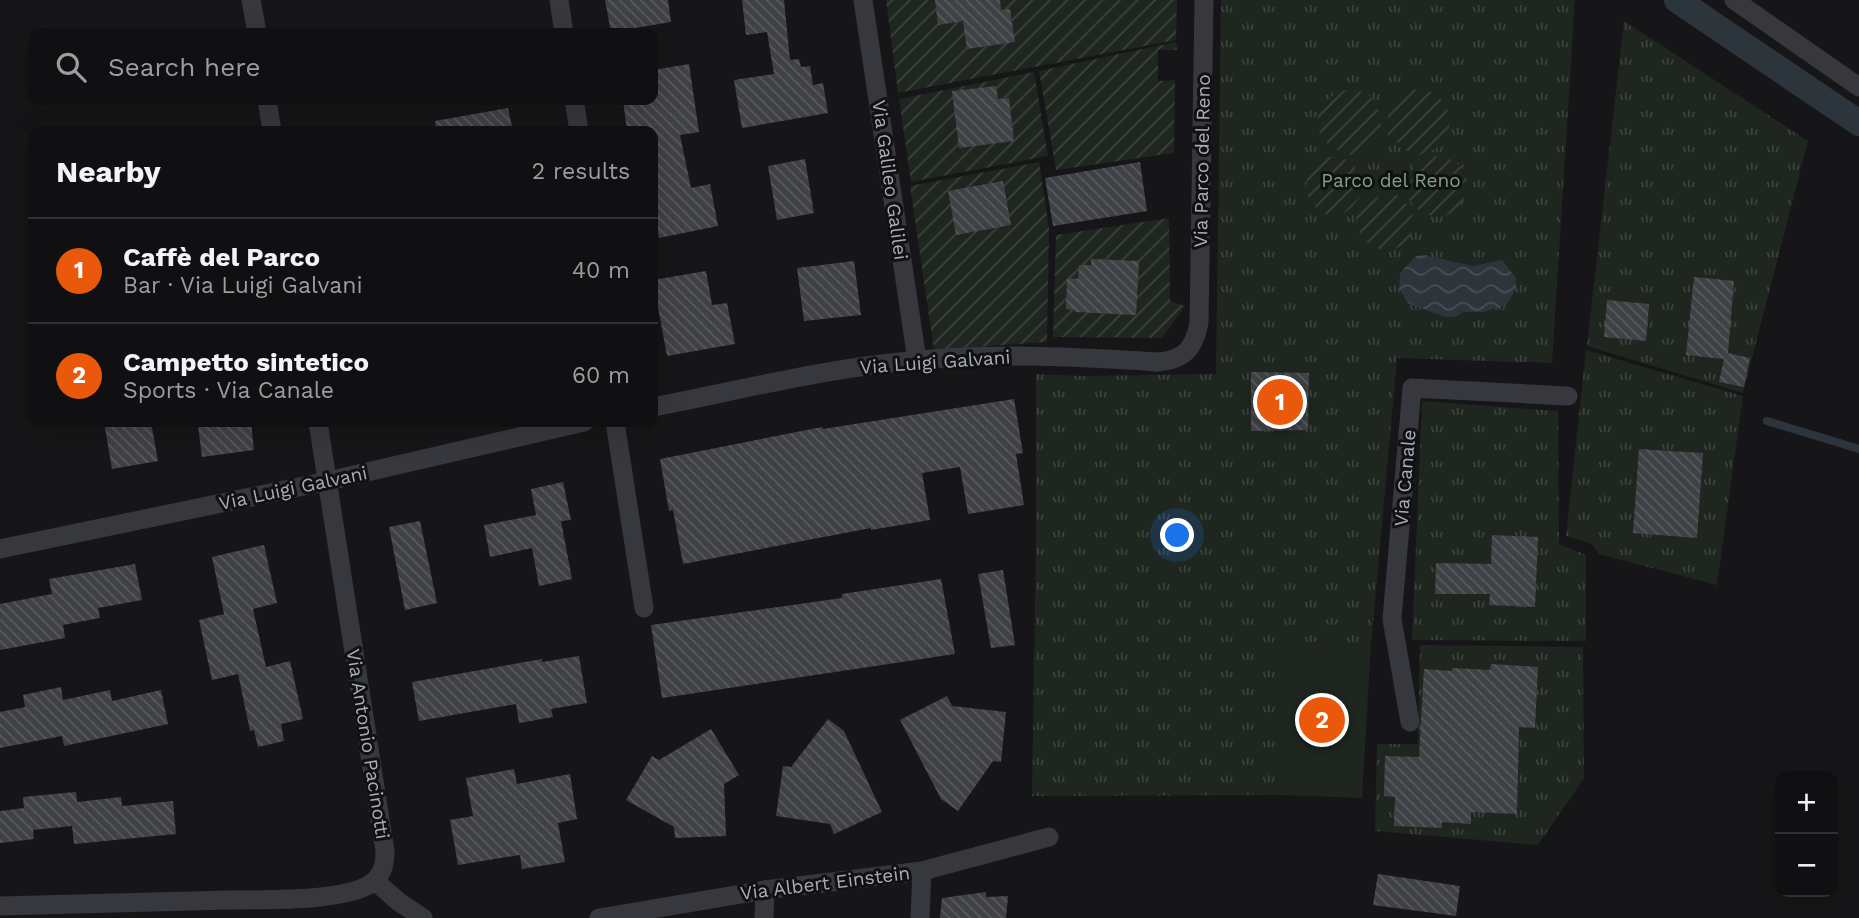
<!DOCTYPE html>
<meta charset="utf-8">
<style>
body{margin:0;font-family:"Work Sans",sans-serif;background:#1e1e20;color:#f1f3f6}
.controls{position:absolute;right:21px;bottom:21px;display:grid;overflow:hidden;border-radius:14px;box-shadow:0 7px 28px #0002}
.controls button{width:63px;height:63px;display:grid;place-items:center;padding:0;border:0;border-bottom:2px solid #303032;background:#101012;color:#f1f3f6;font:35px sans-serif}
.you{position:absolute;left:1178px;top:536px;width:24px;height:24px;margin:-18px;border:5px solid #fff;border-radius:50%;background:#1a73e8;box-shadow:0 0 0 10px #1a73e833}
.badge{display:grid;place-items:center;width:46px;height:46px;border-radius:50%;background:#ea580c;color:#fff;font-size:23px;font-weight:700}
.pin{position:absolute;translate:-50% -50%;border:4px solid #fff;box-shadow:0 2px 7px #0006}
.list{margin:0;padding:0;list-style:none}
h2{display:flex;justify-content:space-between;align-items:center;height:91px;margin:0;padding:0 28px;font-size:30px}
h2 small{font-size:23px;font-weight:400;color:#9c9d9f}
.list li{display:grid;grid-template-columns:46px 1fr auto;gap:21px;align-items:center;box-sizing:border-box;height:105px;padding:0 28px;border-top:2px solid #303032}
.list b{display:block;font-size:26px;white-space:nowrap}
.list p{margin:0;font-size:23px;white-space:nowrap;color:#9c9d9f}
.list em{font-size:23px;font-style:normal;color:#9c9d9f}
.icon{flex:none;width:38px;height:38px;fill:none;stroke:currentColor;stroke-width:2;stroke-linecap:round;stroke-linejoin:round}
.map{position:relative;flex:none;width:1859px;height:918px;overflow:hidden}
.search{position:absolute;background:#101012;box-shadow:0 7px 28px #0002;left:28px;top:28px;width:630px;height:77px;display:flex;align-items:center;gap:18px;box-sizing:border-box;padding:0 24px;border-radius:14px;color:#9c9d9f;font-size:26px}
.panel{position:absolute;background:#101012;box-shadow:0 7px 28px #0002;left:28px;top:126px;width:630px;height:301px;border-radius:14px}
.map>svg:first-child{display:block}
.grass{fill:url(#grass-tufts)}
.garden{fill:url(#garden-furrows)}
.pitch{fill:#1e261f}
.water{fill:url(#water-waves)}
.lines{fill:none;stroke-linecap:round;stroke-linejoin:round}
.stream{stroke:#2c353c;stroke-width:8}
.canal{stroke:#2c353c;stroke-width:26}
.building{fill:url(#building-back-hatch)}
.street{stroke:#37383d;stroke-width:19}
.labels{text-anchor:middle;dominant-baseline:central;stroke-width:6;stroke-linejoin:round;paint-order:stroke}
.street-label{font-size:19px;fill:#a8adb8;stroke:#111113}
.park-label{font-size:19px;fill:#7fa381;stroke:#111113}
</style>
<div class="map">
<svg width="1859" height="918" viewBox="0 0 1859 918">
<defs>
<pattern id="grass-tufts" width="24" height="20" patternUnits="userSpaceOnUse" patternTransform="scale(1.75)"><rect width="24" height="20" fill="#1e261f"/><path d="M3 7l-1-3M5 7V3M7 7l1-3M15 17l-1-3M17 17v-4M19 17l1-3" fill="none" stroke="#3c433d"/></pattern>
<pattern id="garden-furrows" width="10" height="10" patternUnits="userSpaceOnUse" patternTransform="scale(1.75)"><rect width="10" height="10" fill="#1e261f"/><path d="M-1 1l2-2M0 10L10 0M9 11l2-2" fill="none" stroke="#3c433d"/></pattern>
<pattern id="water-waves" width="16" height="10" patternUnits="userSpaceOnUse" patternTransform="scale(1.75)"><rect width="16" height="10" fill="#2c353c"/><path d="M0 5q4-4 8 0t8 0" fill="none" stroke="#485056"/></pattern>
<pattern id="building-back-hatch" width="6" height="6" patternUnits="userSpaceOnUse" patternTransform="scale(1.75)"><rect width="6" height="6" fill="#404145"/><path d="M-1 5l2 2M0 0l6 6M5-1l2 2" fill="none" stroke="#595a5e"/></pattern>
</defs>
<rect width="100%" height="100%" fill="#161618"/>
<g class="grass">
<polygon points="1221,0 1575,0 1552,363 1397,358 1371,645 1279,641 1276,795 1032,796 1036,544 1036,374 1081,376 1216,374"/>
<polygon points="1624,21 1808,141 1743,393 1587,346"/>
<polygon points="1586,350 1743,396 1717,585 1599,554 1592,544 1566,536"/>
<polygon points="1422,401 1558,411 1559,544 1586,555 1586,641 1412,640"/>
<polygon points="1420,645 1583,647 1584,778 1538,845 1375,831 1377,744 1418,744"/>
</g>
<g class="garden">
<polygon points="886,0 1177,0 1176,40 898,93"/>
<polygon points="1176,42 1177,50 1158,50 1158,81 1175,80 1174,153 1056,170 1039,71"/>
<polygon points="1034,72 1048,156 911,182 899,99"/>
<path d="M1414,89C1419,90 1426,90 1431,92C1450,100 1456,128 1442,143C1434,151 1422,154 1412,158L1403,145L1388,139C1387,113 1386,98 1414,89Z"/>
<path d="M1346,90C1379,89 1380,112 1382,139L1367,144L1357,157C1346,153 1334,151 1326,142C1307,123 1322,95 1346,90Z"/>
<path d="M1434,156C1493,159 1463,236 1422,212C1414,207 1409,199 1403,192L1412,180L1414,162Z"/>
<path d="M1330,157L1355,161V177L1364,191C1358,198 1354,207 1345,212C1311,229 1286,170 1330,157Z"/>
<polygon points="1039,162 1049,228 1047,342 934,350 910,186"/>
<path d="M1369,194L1382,199L1399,195C1405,202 1412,210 1413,219C1418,257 1358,263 1356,217Z"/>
<polygon points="1169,218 1170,301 1185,306 1162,338 1053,337 1056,235"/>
</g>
<polygon class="pitch" points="1278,641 1371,645 1362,798 1276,795"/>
<polygon class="water" points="1424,255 1473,266 1502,260 1516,278 1516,288 1509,301 1504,306 1483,312 1464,312 1454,317 1445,317 1408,303 1399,289 1400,273 1416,256"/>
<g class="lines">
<polyline class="stream" points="1767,421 1859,449"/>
<polyline class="canal" points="1677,0 1859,123"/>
</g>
<g class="building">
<polygon points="605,0 668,0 671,22 611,32"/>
<polygon points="742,0 784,0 790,60 799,59 801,67 810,66 813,85 823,83 828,113 742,128 734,80 774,74 767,32 746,35"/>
<polygon points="935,0 1000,0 1001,10 1010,9 1015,42 967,49 963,21 938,25"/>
<polygon points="689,64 699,132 680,135 691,188 710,184 718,226 659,238 653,207 653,131 627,131 623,100 653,100 653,70"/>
<polygon points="996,86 998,99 1009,98 1014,141 959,148 952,91"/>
<polygon points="508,108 513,131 436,131 435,121"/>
<polygon points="805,159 814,213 777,220 768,166"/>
<polygon points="1140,162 1147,211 1053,226 1045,178"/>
<polygon points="1003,181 1011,225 956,235 948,191"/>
<polygon points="1091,259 1139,261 1136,315 1075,312 1075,310 1066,309 1067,278 1078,279 1079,265 1091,265"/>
<polygon points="854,261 861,315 804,321 797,268"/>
<polygon points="706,271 712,305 727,303 735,344 667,356 653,280"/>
<polygon points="1694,277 1734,281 1728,353 1750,358 1744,387 1719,382 1724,359 1686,355"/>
<polygon points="1607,300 1649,304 1646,341 1604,337"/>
<polygon points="1251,372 1309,373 1308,430 1251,431"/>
<polygon points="1014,399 1023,453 1016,454 1024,505 968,514 960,467 922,473 930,520 871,530 871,528 683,564 673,510 669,511 660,459 822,427 823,429"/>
<polygon points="104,422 151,422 158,461 112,469"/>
<polygon points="213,422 251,422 254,450 202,457 198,426 213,424"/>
<polygon points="1639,449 1703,453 1697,538 1633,533"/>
<polygon points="563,482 571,520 561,521 572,579 539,586 532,548 490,557 484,525 536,515 531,489"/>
<polygon points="420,521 437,603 405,610 389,527"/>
<polygon points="1492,535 1538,537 1535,607 1489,605 1490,594 1435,594 1436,563 1491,564"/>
<polygon points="264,545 277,603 253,609 266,667 290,661 303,719 281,724 284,741 258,747 254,730 250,731 238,674 212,680 199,620 224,614 212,557"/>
<polygon points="135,564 142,600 98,608 100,618 63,625 65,638 0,650 0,604 52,594 49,579"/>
<polygon points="1003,570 1015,645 991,648 978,574"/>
<polygon points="941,579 955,654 662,698 651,625 842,598 842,594"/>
<polygon points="579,656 587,703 551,709 553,717 519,723 516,704 419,721 412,682 542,659 542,662"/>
<polygon points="1491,664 1538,667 1535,728 1519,727 1517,814 1471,812 1471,824 1442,822 1442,828 1394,826 1395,797 1384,796 1385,756 1419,757 1424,669 1452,671 1452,668 1490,670"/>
<polygon points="61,687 63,700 110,690 112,701 161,690 168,724 64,746 62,736 0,748 0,712 25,707 23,695"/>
<polygon points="947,696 952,706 1006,712 1001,762 993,761 958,811 941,799 900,720"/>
<polygon points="828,719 844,731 882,812 834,834 830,824 776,816 783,766 791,767"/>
<polygon points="711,729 739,775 724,784 726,836 675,838 674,827 626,800 652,756 659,760"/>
<polygon points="514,769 517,784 570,774 577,819 558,823 565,862 522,869 520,855 458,865 450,820 473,816 466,778"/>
<polygon points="76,792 77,802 121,797 122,806 173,801 176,834 74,844 72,826 33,830 34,839 0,843 0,811 24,808 23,797"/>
<polygon points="1378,874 1460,886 1456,916 1373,905"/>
<polygon points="986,892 986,897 1008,896 1006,918 940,918 942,898"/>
</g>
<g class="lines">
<g class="street">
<polyline points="251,0 257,33"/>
<polyline points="559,0 564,33"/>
<polyline points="863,0 917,360"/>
<polyline points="1734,0 1859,87"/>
<polyline points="267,100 272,131"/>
<polyline points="574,100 579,131"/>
<path d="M653,407C731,392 810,372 890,363C979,352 1068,356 1157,362C1184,360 1194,349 1199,323L1204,0"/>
<polyline points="615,422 644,608"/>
<polyline points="0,549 328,481 584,422"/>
<polyline points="1410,722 1392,619 1412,388 1568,396"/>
<polyline points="375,881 399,902 423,918"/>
<path d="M0,906C76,904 153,902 229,900C267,899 333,902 367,886C382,878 385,866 385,851L318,422"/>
<polyline points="599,918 765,890 922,871 1049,837"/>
<polyline points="764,918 765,890"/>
<polyline points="920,918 922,871"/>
</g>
</g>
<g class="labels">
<g class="street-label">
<text transform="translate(1202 161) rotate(-89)">Via Parco del Reno</text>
<text transform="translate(890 180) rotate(82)">Via Galileo Galilei</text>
<text transform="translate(935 362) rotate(-4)">Via Luigi Galvani</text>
<text transform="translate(1405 478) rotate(-85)">Via Canale</text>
<text transform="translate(293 488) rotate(-12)">Via Luigi Galvani</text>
<text transform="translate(368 744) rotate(81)">Via Antonio Pacinotti</text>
<text transform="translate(825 883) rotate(-7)">Via Albert Einstein</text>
</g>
<g class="park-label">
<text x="1391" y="180">Parco del Reno</text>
</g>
</g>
</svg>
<div class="controls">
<button>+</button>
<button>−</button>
</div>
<div class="you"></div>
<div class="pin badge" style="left:1280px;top:402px">1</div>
<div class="pin badge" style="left:1322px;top:720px">2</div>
<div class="search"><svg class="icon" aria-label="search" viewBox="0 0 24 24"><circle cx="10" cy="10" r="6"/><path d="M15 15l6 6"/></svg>Search here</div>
<section class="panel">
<h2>Nearby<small>2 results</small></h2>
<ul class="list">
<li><span class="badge">1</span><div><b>Caffè del Parco</b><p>Bar · Via Luigi Galvani</p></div><em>40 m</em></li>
<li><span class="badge">2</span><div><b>Campetto sintetico</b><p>Sports · Via Canale</p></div><em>60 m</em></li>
</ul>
</section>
</div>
